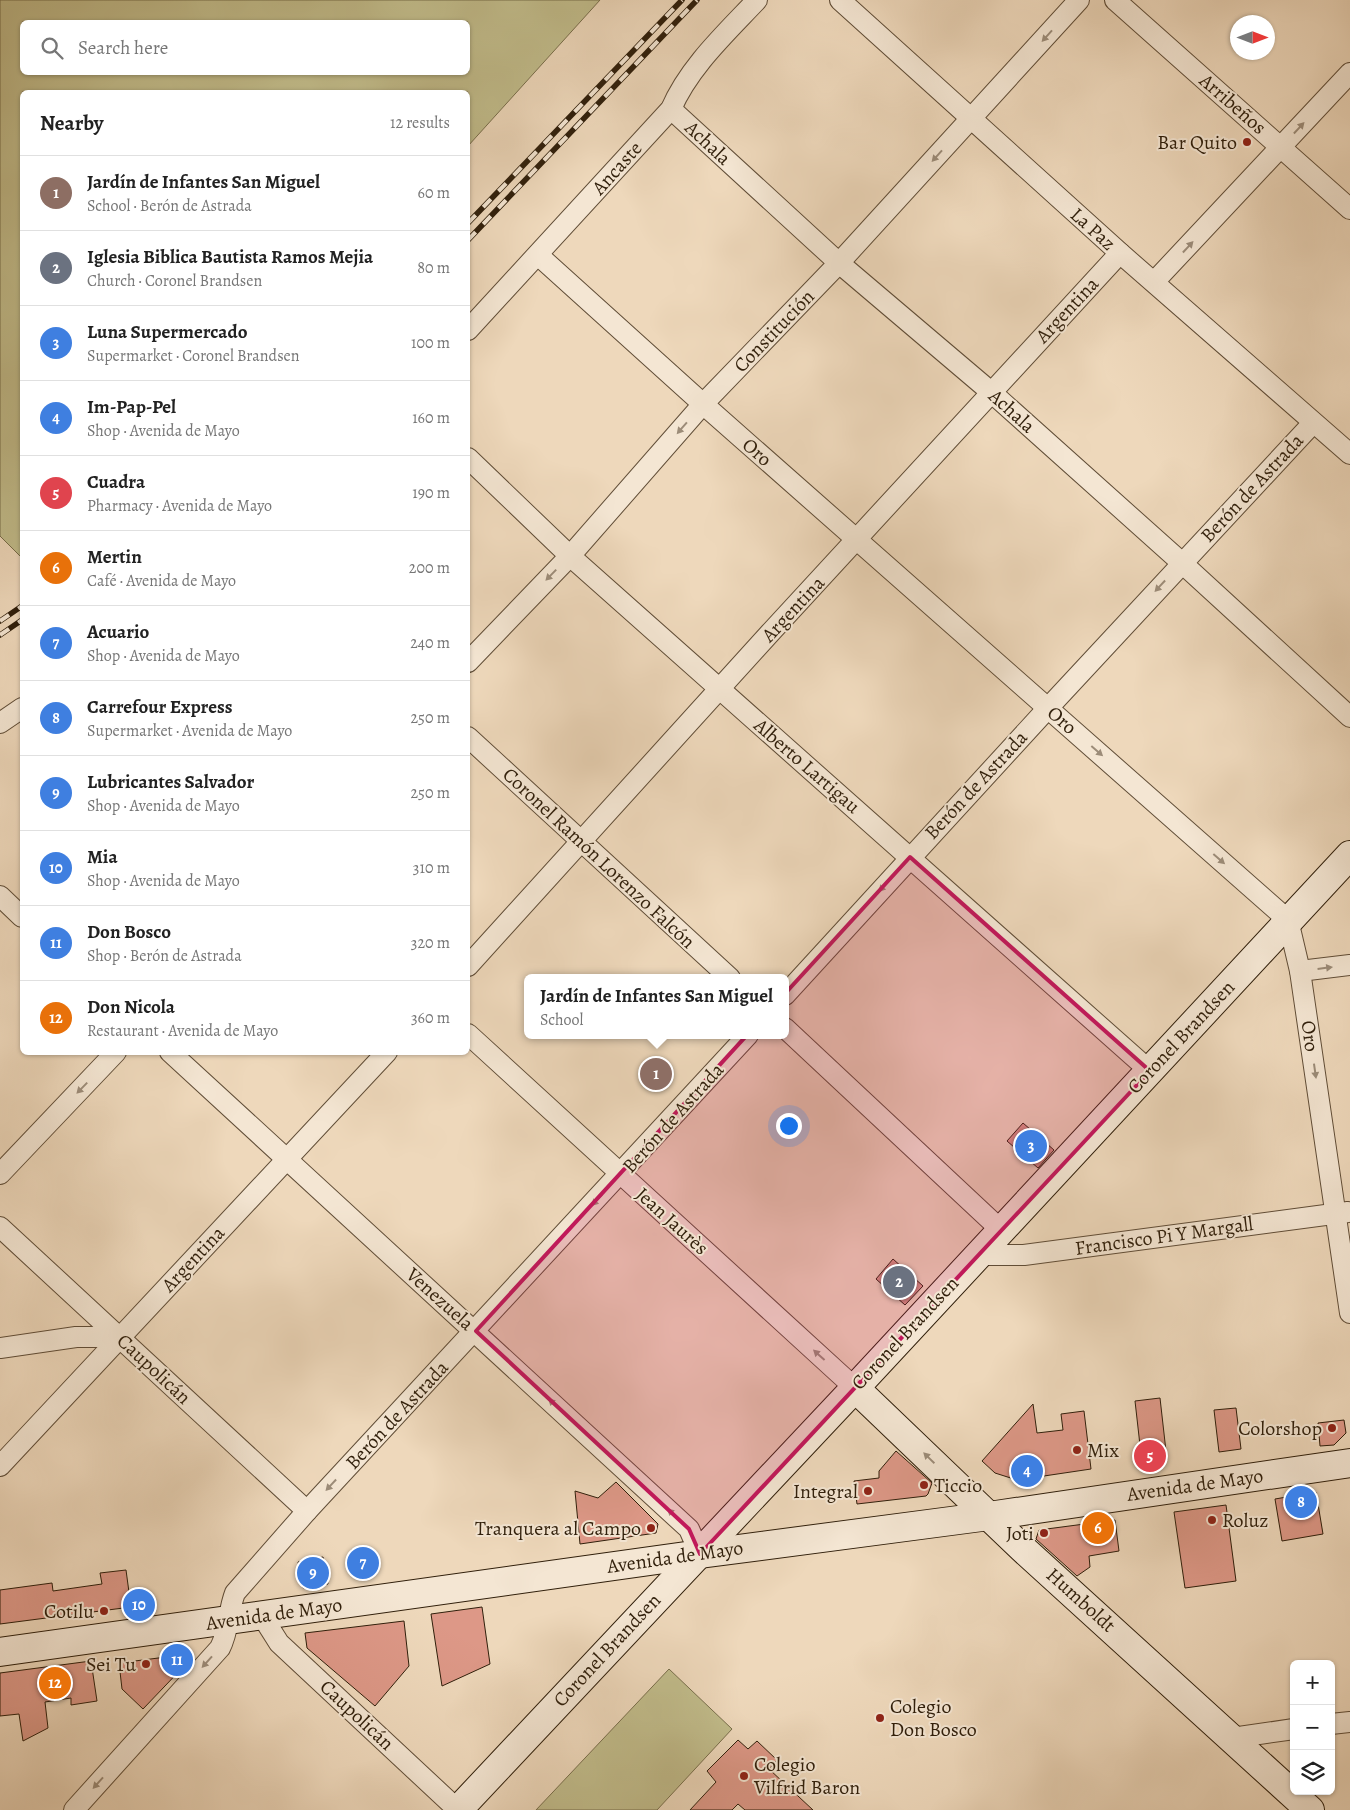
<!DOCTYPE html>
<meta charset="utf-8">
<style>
body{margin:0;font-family:Alegreya,serif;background:#f6f6f6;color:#222}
.controls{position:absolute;right:15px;bottom:15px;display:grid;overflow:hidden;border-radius:8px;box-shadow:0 1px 4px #0004}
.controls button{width:45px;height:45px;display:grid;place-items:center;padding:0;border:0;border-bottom:1px solid #e0e0e0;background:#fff;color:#222;font:25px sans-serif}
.compass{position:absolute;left:1230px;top:15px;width:45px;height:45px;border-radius:50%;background:#fff;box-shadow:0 1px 4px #0004;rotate:90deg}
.you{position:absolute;left:788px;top:1125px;width:18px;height:18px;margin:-12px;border:4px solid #fff;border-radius:50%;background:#1a73e8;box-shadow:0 0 0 8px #1a73e833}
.badge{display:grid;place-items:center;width:32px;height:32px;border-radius:50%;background:#2563eb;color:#fff;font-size:16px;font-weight:700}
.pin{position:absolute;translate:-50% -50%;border:2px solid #fff;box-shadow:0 1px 5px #0006}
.popup{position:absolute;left:524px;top:974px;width:265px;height:65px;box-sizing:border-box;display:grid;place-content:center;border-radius:8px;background:#fff;filter:drop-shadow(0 1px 4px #0005);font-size:16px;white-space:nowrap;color:#767676}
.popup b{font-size:19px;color:#222}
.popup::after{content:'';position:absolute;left:50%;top:100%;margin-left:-10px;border:10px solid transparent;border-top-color:#fff}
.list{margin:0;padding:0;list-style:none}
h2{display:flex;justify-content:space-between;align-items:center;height:65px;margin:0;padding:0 20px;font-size:21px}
h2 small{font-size:16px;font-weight:400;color:#767676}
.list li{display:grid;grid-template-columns:32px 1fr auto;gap:15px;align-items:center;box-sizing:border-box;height:75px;padding:0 20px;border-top:1px solid #e0e0e0}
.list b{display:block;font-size:19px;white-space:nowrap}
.list p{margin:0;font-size:16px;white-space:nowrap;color:#767676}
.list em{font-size:16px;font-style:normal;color:#767676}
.icon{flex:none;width:28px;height:28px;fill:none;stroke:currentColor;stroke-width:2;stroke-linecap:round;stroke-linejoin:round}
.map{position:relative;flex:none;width:1350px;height:1810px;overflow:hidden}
.search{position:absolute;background:#fff;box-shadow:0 1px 4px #0004;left:20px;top:20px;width:450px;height:55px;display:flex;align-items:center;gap:12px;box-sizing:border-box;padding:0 18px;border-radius:8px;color:#767676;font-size:19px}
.panel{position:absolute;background:#fff;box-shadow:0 1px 4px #0004;left:20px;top:90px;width:450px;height:965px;border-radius:8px}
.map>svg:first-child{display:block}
.green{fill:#c1bc8b;stroke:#786e4b;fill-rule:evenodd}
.building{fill:#dd9887;stroke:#301f0b}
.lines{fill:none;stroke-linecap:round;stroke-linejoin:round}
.street-casing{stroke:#604d37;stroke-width:22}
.secondary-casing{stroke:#301f0b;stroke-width:30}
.street{stroke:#f4e6d3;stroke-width:20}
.secondary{stroke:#f4e6d3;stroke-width:28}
.rail-casing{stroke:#301f0b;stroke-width:5.5}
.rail{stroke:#f4e6d3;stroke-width:4;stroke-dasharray:11;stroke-linecap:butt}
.oneway{fill:#9c8c79}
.marked{fill:#c2185b;fill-opacity:0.2;stroke:#c2185b;stroke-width:4;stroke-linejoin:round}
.poi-dot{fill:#8f2418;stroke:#f4e6d3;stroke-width:2}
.labels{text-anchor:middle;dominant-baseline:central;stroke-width:4;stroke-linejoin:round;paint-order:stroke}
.street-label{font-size:20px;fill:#301f0b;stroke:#f4e6d3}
.poi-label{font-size:20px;fill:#301f0b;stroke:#f4e6d3;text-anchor:end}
</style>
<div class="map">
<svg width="1350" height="1810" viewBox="0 0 1350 1810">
<rect width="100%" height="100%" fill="#eed8bb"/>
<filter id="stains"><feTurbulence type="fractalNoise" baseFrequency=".004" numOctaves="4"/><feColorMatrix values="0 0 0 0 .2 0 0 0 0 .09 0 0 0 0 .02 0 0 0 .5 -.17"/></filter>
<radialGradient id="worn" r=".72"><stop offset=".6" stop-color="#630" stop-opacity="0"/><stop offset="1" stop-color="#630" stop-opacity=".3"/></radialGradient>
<g class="green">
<path d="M0,0H600L468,146V92H22V558L0,536ZM22,22H468V72H22Z"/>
<polygon points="669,1669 732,1729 657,1810 536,1810"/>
</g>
<g class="building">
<polygon points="1023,1123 1054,1150 1038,1168 1007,1141"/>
<polygon points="893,1259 923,1286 905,1305 876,1279"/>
<polygon points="1160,1398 1167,1460 1142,1463 1135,1401"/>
<polygon points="1033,1404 1037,1433 1063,1430 1061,1414 1084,1411 1091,1469 1017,1480 995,1473 982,1461"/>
<polygon points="1236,1408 1241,1449 1219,1452 1214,1410"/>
<polygon points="1344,1420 1346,1433 1334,1445 1320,1446 1318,1423"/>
<polygon points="896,1451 932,1483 928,1494 926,1496 857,1504 854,1481 879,1478 879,1471"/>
<polygon points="616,1482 658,1524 656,1533 580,1544 575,1491 598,1498"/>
<polygon points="1316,1492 1323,1534 1282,1541 1275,1499"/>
<polygon points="1226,1505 1236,1581 1185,1588 1174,1512"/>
<polygon points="1115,1520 1119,1551 1089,1556 1090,1567 1077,1576 1036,1539 1039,1530"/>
<polygon points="370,1547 375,1575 357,1578 351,1550"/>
<polygon points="323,1557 328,1584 303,1588 298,1562"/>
<polygon points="126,1570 131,1607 0,1624 0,1590 52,1583 53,1591 102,1584 100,1573"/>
<polygon points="482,1607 490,1664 442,1686 431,1614"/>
<polygon points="404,1621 409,1666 375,1706 307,1648 305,1633"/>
<polygon points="182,1655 186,1664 143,1709 122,1689 119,1663"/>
<polygon points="91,1661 97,1701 71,1705 71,1698 45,1702 48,1728 23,1741 19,1714 0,1716 0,1673"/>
<polygon points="738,1740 748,1749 757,1741 777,1760 769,1769 813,1810 745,1810 738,1804 732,1810 690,1810 716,1782 707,1771"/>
</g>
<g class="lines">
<defs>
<g id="street">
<polyline points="840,0 1120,253 1350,454"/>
<polyline points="1115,0 1350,209"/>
<polyline points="671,109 839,263 991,392 1182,563 1350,717"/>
<polyline points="538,255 703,404 1288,920 1300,971 1350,1313"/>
<polyline points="1154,282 1350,73"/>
<path d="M468,330L671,109C689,67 726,33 757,0"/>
<polyline points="468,458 570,556 1150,1071"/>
<polyline points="468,662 570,556 703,404 839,263 1079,0"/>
<polyline points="0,723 22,708"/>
<polyline points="468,737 730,978"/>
<polyline points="0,896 22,917"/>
<polyline points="468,966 770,633 1120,253"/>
<polyline points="1300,971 1350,965"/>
<polyline points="785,995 1048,708 1313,423"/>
<polyline points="785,1028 1001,1230"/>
<polyline points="468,1034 855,1388"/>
<polyline points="170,1052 689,1529 700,1554"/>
<polyline points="0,1174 116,1052"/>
<polyline points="0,1227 307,1511"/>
<polyline points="977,1255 1024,1255 1348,1212"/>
<polyline points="0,1348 76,1337 119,1337"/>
<polyline points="0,1466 387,1052"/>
<polyline points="262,1616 279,1643 458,1810"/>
<polyline points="1331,1724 1350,1722"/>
<polyline points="1232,1738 1294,1729"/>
<path d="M74,1810L220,1648C229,1631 228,1611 235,1593L307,1511L748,1035"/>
</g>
<g id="secondary">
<polyline points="855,1388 1022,1548 1310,1810"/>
<polyline points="0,1652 700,1554 989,1516 1350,1463"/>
<polyline points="458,1810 855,1388 1350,855"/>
</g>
</defs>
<use href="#street" class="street-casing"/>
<use href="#secondary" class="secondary-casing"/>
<use href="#street" class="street"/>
<use href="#secondary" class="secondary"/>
<defs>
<g id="rail">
<polyline points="468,223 682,0"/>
<polyline points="468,240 697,0"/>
<polyline points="0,621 22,606"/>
<polyline points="0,635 22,620"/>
</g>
</defs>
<use href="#rail" class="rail-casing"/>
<use href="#rail" class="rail"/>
</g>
<defs><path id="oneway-solid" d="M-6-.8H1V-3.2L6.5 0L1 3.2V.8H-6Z" transform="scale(1.25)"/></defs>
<g class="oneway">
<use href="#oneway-solid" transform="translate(1047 36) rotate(132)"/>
<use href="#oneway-solid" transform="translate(1299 128) rotate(-47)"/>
<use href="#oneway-solid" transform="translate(937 156) rotate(132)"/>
<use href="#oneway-solid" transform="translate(1188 247) rotate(-47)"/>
<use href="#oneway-solid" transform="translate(682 428) rotate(131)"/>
<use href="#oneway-solid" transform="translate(551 575) rotate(134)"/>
<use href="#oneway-solid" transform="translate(1160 586) rotate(133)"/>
<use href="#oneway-solid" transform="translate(1097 751) rotate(41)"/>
<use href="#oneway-solid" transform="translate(1219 859) rotate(41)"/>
<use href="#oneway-solid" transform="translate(884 886) rotate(132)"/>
<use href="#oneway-solid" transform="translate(1325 968) rotate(-7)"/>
<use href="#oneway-solid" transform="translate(1315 1071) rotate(82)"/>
<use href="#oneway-solid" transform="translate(82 1088) rotate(134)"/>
<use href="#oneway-solid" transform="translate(597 1200) rotate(133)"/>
<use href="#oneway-solid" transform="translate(819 1355) rotate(-138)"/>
<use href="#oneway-solid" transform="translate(554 1404) rotate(-137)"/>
<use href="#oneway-solid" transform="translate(929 1458) rotate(-136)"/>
<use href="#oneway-solid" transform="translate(331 1485) rotate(133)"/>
<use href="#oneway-solid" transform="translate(673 1514) rotate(-137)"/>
<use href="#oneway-solid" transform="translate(207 1662) rotate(132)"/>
<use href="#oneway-solid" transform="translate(98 1783) rotate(132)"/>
</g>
<path class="marked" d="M910,857L1150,1071L700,1554L689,1529L476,1331Z"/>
<g class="poi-dot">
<circle cx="1247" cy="142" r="5"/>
<circle cx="1332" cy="1428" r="5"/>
<circle cx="1077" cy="1450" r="5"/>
<circle cx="924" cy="1485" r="5"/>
<circle cx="868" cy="1491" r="5"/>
<circle cx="1212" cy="1520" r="5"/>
<circle cx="651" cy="1528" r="5"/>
<circle cx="1044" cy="1533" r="5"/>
<circle cx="104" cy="1611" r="5"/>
<circle cx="146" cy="1664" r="5"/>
<circle cx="880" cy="1718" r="5"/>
<circle cx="744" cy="1776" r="5"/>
</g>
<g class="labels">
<g class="street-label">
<text transform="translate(1233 104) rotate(41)">Arribeños</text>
<text transform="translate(708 143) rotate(43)">Achala</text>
<text transform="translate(617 168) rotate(-48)">Ancaste</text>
<text transform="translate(1093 229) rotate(42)">La Paz</text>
<text transform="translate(1067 310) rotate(-47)">Argentina</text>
<text transform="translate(774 331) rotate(-46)">Constitución</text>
<text transform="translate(1012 411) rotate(42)">Achala</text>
<text transform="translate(757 452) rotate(41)">Oro</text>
<text transform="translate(1252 488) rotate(-47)">Berón de Astrada</text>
<text transform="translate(793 609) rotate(-47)">Argentina</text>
<text transform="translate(1062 720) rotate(41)">Oro</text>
<text transform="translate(807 766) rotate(41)">Alberto Lartigau</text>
<text transform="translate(976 785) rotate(-47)">Berón de Astrada</text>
<text transform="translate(599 858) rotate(43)">Coronel Ramón Lorenzo Falcón</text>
<text transform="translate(1310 1036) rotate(82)">Oro</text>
<text transform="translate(1181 1037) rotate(-47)">Coronel Brandsen</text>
<text transform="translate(673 1118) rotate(-48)">Berón de Astrada</text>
<text transform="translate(672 1221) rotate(42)">Jean Jaurès</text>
<text transform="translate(1164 1236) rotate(-8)">Francisco Pi Y Margall</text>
<text transform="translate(193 1259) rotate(-47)">Argentina</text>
<text transform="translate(440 1299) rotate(42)">Venezuela</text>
<text transform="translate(905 1333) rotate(-47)">Coronel Brandsen</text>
<text transform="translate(154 1369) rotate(43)">Caupolicán</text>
<text transform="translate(397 1415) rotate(-47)">Berón de Astrada</text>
<text transform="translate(1195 1485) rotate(-8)">Avenida de Mayo</text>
<text transform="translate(675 1557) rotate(-8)">Avenida de Mayo</text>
<text transform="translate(1081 1600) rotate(42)">Humboldt</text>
<text transform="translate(274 1614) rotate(-8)">Avenida de Mayo</text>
<text transform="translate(607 1650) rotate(-47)">Coronel Brandsen</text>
<text transform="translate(357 1715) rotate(43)">Caupolicán</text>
</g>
<g class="poi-label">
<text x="1237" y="142">Bar Quito</text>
<text x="1322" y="1428">Colorshop</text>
<text x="1087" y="1450" text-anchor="start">Mix</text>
<text x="934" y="1485" text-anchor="start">Ticcio</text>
<text x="858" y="1491">Integral</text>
<text x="1222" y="1520" text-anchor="start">Roluz</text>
<text x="641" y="1528">Tranquera al Campo</text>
<text x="1034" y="1533">Joti</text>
<text x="94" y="1611">Cotilu</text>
<text x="136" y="1664">Sei Tu</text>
<text x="890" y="1706" text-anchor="start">Colegio<tspan x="890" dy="23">Don Bosco</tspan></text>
<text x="754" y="1764" text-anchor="start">Colegio<tspan x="754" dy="23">Vilfrid Baron</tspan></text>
</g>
</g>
<rect width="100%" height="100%" filter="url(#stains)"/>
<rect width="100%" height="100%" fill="url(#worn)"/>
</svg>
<div class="controls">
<button>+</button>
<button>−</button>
<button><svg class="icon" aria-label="layers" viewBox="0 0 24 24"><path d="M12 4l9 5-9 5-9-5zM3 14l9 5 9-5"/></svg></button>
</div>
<svg class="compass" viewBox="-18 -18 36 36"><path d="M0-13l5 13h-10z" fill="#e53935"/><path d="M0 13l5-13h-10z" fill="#767676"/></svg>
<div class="you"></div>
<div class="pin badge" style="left:656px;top:1074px;background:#8d6e63">1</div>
<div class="popup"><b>Jardín de Infantes San Miguel</b>School</div>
<div class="pin badge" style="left:899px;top:1282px;background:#6b7280">2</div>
<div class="pin badge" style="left:1031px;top:1146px;background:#3f7fe0">3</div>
<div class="pin badge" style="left:1027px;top:1471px;background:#3f7fe0">4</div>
<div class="pin badge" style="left:1150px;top:1456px;background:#e0444e">5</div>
<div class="pin badge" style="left:1098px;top:1528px;background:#e8710a">6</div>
<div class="pin badge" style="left:363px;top:1563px;background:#3f7fe0">7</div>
<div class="pin badge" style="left:1301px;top:1502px;background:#3f7fe0">8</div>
<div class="pin badge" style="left:313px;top:1573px;background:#3f7fe0">9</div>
<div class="pin badge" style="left:139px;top:1605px;background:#3f7fe0">10</div>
<div class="pin badge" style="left:177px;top:1660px;background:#3f7fe0">11</div>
<div class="pin badge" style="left:55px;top:1683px;background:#e8710a">12</div>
<div class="search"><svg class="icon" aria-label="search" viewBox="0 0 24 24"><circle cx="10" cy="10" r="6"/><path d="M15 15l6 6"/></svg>Search here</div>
<section class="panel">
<h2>Nearby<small>12 results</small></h2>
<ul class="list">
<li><span class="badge" style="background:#8d6e63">1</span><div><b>Jardín de Infantes San Miguel</b><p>School · Berón de Astrada</p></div><em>60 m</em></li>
<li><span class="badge" style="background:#6b7280">2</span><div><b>Iglesia Biblica Bautista Ramos Mejia</b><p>Church · Coronel Brandsen</p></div><em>80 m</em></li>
<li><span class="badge" style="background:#3f7fe0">3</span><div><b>Luna Supermercado</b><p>Supermarket · Coronel Brandsen</p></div><em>100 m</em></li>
<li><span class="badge" style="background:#3f7fe0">4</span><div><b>Im-Pap-Pel</b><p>Shop · Avenida de Mayo</p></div><em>160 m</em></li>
<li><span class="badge" style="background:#e0444e">5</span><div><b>Cuadra</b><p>Pharmacy · Avenida de Mayo</p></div><em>190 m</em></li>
<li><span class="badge" style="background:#e8710a">6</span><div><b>Mertin</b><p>Café · Avenida de Mayo</p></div><em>200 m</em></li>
<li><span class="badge" style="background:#3f7fe0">7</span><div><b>Acuario</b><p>Shop · Avenida de Mayo</p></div><em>240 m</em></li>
<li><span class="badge" style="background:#3f7fe0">8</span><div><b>Carrefour Express</b><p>Supermarket · Avenida de Mayo</p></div><em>250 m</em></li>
<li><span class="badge" style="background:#3f7fe0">9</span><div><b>Lubricantes Salvador</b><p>Shop · Avenida de Mayo</p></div><em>250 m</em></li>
<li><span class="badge" style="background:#3f7fe0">10</span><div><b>Mia</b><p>Shop · Avenida de Mayo</p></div><em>310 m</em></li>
<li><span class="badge" style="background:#3f7fe0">11</span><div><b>Don Bosco</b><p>Shop · Berón de Astrada</p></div><em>320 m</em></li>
<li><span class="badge" style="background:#e8710a">12</span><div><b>Don Nicola</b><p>Restaurant · Avenida de Mayo</p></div><em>360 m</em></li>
</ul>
</section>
</div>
